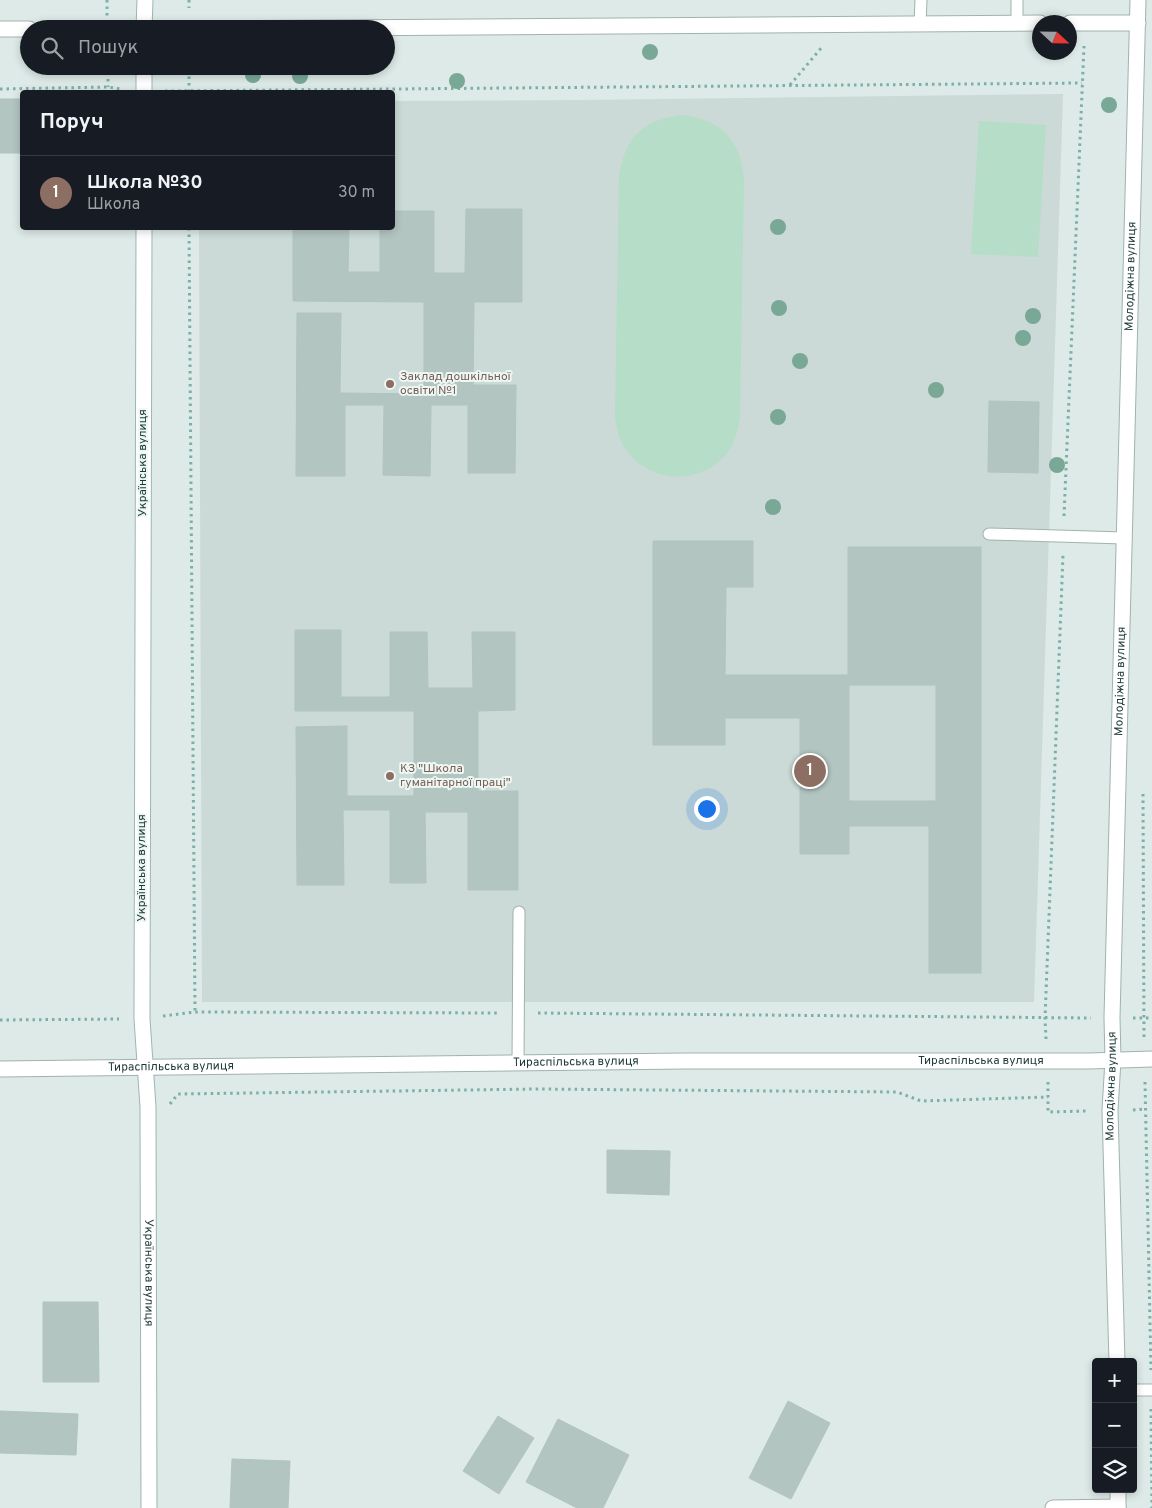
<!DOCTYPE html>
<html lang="uk">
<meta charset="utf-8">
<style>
body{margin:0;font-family:Overpass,sans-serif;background:#20242c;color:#f1f3f6}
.controls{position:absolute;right:15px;bottom:15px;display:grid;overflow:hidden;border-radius:5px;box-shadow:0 2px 8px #0003}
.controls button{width:45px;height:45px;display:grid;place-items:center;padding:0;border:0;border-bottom:1px solid #363941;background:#171b24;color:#f1f3f6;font:25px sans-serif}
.compass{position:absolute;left:1032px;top:15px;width:45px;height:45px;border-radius:50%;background:#171b24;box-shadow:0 2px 8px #0003;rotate:112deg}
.you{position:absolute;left:706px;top:808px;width:18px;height:18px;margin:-12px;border:4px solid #fff;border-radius:50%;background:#1a73e8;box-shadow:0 0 0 8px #1a73e833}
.badge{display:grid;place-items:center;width:32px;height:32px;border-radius:50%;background:#f89c4d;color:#fff;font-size:16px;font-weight:700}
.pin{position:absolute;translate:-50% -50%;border:2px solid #fff;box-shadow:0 1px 5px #0006}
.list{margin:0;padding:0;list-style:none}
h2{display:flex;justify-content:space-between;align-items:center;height:65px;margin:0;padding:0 20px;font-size:21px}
h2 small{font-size:16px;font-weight:400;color:#9ea1a6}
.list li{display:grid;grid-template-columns:32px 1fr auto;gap:15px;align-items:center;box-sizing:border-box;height:75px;padding:0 20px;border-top:1px solid #363941}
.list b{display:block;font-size:19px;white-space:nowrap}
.list p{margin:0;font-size:16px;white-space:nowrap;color:#9ea1a6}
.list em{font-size:16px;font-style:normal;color:#9ea1a6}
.icon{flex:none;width:28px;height:28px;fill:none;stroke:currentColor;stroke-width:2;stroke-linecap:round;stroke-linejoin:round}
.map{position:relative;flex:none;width:1152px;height:1508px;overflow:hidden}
.search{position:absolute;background:#171b24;box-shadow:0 2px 8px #0003;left:20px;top:20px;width:375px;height:55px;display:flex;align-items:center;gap:12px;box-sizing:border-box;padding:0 18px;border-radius:28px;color:#9ea1a6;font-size:19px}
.panel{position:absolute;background:#171b24;box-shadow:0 2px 8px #0003;left:20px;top:90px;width:375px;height:140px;border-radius:5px}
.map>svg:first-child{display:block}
.built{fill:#cbdad6}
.green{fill:#b5ddc8}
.building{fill:#b3c5c1;stroke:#b0c4c0;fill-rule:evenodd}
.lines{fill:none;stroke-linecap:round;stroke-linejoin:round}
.lane-casing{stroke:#a0b2af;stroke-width:13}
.street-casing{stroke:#a0b2af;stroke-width:17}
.secondary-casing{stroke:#9cb6b2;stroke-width:17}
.path{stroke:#7cafaa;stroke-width:3;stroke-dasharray:2.5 4;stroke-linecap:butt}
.lane{stroke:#fff;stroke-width:11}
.street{stroke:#fff;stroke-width:15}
.secondary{stroke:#fff;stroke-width:15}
.tree{fill:#79a896}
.education-dot{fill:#8d6e63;stroke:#edf7f4;stroke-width:2}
.labels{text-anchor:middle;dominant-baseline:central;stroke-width:4;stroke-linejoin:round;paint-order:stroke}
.street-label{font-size:12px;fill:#1e3a38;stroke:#edf7f4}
.education-label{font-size:12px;fill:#785e54;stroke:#edf7f4;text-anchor:start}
</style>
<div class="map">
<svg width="1152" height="1508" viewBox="0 0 1152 1508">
<rect width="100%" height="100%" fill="#ddeae7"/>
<polygon class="built" points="1063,94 1034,1002 202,1002 199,228 392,228 393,101 583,100"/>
<g class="green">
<path d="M683,115C722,120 740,140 744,179L740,417C738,428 736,439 730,449C704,487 648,485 624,447C618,437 616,425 615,414L619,176C625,137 644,119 683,115Z"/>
<polygon points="979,121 1046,125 1038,257 971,254"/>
</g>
<g class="building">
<rect x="0" y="99" width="22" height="54"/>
<polygon points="466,209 522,209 522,302 474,302 473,385 516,385 515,473 468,473 468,405 431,405 430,476 383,475 384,405 345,405 345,476 296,476 297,313 341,313 340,393 424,394 424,302 293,301 293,228 349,228 348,272 380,272 380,228 392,228 392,211 434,211 434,273 465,273"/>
<polygon points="989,401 1039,402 1038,473 988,472"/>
<path d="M653,541H753V587H726L725,675H848V547H981V973H929V826H849V854H800V718H725V745H653ZM849,685H936V801H849Z"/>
<polygon points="295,630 341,630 341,697 390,697 390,632 427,632 428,688 473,688 472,632 515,632 515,710 478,711 478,791 518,791 518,890 468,890 468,812 425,812 426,883 390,883 390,810 343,810 344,885 297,885 296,727 347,726 347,796 414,796 414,711 295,711"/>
<polygon points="607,1150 670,1151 669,1195 607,1193"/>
<polygon points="43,1302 98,1302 99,1382 43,1382"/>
<polygon points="788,1401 830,1423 791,1499 749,1478"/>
<polygon points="0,1411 78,1414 76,1455 0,1453"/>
<polygon points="498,1416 534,1438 499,1494 463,1471"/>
<polygon points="558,1419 629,1455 603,1508 577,1508 526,1482"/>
<polygon points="232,1459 290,1461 288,1508 230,1508"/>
</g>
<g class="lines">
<defs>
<g id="lane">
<polyline points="1017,23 1017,0"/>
<polyline points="920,24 921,0"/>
<polyline points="989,534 1124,538"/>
<polyline points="518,1063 519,912"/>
<polyline points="1133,1390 1152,1390"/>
</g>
<g id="street">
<polyline points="1070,23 1138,23"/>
<polyline points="0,29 29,29"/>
<polyline points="128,29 164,29"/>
<polyline points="189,29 1040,23"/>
<path id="s1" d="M0,1069L686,1061H1089L1152,1059"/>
<path id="s2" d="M1117,1362L1110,1110L1113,1060L1112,1018L1138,0"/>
<polyline points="1118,1489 1118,1508"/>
<polyline points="1053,1508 1118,1507"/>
</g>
<g id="secondary">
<polyline points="144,29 145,0"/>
<polyline points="144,92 144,66"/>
<path id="s3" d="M144,228L142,1019L148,1107L149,1508"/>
</g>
</defs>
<use href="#lane" class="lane-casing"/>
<use href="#street" class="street-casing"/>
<use href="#secondary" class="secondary-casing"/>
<g class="path">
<polyline points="107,0 107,19"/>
<polyline points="189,0 189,8"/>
<polyline points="108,66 108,87"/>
<polyline points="790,85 822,47"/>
<polyline points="0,89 108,87 121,89"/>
<polyline points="165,91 1082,83"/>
<polyline points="189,92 189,66"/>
<polyline points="189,228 195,1012"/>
<polyline points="1064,516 1084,46"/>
<polyline points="1143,794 1144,1038"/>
<polyline points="538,1013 1091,1018"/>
<polyline points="163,1016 195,1012 499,1013"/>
<polyline points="1133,1018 1152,1018"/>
<polyline points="0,1020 119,1019"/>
<polyline points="1046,1039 1045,1019 1063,555"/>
<polyline points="1048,1082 1048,1112 1087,1111"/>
<polyline points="1145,1082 1151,1370"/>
<polyline points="170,1104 178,1094 537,1089 897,1092 921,1101 1048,1097"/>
<polyline points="1133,1110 1146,1109"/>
<polyline points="1151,1409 1152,1508"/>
</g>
<use href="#lane" class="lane"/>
<use href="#street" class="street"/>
<use href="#secondary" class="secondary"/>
</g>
<g class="tree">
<circle cx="650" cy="52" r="8"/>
<circle cx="253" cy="75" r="8"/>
<circle cx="300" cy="76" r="8"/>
<circle cx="457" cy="81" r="8"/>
<circle cx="1109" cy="105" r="8"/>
<circle cx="778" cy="227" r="8"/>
<circle cx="779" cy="308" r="8"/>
<circle cx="1033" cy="316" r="8"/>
<circle cx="1023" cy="338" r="8"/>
<circle cx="800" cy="361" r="8"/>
<circle cx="936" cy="390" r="8"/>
<circle cx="778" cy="417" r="8"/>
<circle cx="1057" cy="465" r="8"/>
<circle cx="773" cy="507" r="8"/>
</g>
<g class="education-dot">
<circle cx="390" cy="384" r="5"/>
<circle cx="390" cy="776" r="5"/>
</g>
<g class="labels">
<g class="street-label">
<text stroke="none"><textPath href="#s2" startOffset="1086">Молодіжна вулиця</textPath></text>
<text transform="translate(143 463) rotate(-90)">Українська вулиця</text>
<text stroke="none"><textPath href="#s2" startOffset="681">Молодіжна вулиця</textPath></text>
<text transform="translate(142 868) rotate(-90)">Українська вулиця</text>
<text stroke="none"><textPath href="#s1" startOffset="981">Тираспільська вулиця</textPath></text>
<text stroke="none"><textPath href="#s1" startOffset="576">Тираспільська вулиця</textPath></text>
<text stroke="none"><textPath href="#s1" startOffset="171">Тираспільська вулиця</textPath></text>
<text stroke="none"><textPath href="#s2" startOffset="276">Молодіжна вулиця</textPath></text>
<text stroke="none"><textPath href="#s3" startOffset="1045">Українська вулиця</textPath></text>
</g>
<g class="education-label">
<text x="400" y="377">Заклад дошкільної<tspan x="400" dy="14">освіти №1</tspan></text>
<text x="400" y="769">КЗ "Школа<tspan x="400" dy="14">гуманітарної праці"</tspan></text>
</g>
</g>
</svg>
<div class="controls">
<button>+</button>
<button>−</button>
<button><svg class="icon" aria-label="layers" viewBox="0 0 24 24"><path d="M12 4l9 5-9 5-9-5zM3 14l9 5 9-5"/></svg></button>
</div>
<svg class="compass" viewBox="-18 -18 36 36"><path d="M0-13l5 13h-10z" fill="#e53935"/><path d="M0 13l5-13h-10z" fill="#9ea1a6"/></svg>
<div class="you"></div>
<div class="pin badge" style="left:810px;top:771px;background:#8d6e63">1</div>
<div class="search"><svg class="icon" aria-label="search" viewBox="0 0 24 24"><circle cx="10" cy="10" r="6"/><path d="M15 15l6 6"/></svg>Пошук</div>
<section class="panel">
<h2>Поруч<small></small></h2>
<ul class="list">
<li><span class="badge" style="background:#8d6e63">1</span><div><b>Школа №30</b><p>Школа</p></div><em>30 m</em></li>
</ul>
</section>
</div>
